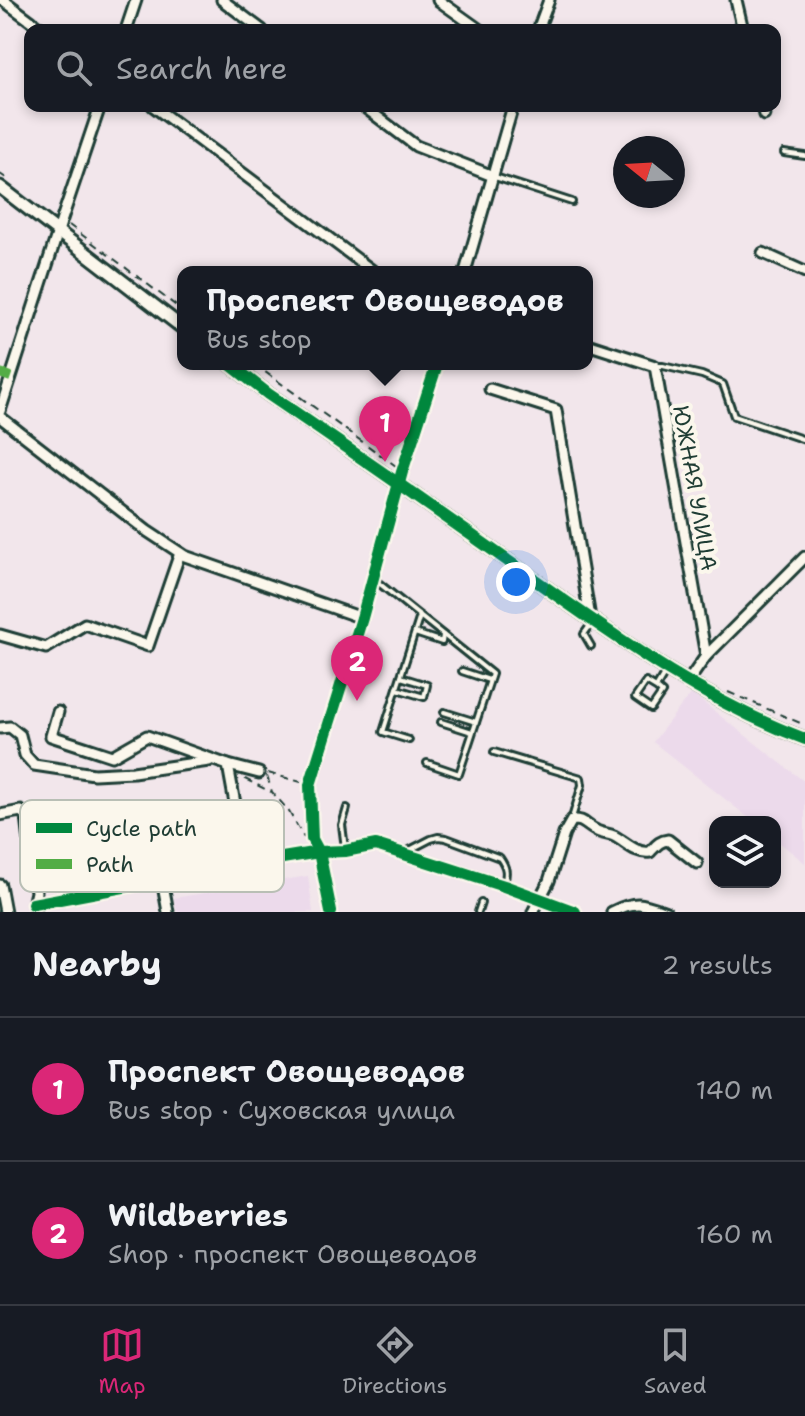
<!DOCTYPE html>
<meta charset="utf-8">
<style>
body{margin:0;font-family:"Shantell Sans",sans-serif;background:#242831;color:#f1f3f6}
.controls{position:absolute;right:24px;bottom:24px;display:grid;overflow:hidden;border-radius:16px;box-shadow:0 4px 12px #0003}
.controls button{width:72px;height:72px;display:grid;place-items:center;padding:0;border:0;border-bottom:2px solid #363941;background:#171b24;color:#f1f3f6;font:40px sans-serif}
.compass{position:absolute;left:613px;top:136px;width:72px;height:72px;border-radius:50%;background:#171b24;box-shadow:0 4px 12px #0003;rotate:288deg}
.you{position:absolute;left:516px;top:582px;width:28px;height:28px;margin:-20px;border:6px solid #fff;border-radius:50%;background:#1a73e8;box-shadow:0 0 0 12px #1a73e833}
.badge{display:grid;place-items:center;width:52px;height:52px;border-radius:50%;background:#db2777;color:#fff;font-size:26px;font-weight:700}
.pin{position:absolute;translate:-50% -66px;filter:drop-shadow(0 2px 4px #0008)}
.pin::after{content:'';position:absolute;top:42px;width:28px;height:24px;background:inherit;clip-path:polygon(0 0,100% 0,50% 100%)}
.popup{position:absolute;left:177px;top:266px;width:416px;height:104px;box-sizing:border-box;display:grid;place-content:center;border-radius:16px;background:#171b24;filter:drop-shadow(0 2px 6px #0005);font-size:26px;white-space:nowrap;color:#9ea1a6}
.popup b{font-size:30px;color:#f1f3f6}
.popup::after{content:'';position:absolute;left:50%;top:100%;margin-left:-16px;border:16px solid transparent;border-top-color:#171b24}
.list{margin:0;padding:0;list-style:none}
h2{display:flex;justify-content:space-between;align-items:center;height:104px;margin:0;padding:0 32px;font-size:34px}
h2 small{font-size:26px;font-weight:400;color:#9ea1a6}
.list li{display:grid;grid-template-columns:52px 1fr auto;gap:24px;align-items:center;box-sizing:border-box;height:144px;padding:0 32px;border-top:2px solid #363941}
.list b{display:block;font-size:30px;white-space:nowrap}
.list p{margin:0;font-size:26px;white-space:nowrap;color:#9ea1a6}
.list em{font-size:26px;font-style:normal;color:#9ea1a6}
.icon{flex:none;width:44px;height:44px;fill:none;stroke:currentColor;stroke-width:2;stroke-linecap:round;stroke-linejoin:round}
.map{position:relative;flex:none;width:805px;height:912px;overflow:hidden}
.search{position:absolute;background:#171b24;box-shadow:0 4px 12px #0003;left:24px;right:24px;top:24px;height:88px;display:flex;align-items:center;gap:20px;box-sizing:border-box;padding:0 28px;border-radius:16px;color:#9ea1a6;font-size:30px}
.sheet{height:392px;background:#171b24}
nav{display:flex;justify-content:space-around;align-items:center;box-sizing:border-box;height:112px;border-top:2px solid #363941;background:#171b24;font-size:22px;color:#9ea1a6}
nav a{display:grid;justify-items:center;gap:4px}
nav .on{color:#db2777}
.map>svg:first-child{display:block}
.built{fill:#ecdaeb}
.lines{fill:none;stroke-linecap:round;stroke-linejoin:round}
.service-casing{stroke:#1f3d34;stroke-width:10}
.minor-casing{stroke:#1f3d34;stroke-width:15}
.tertiary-casing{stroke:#1f3d34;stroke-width:17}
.path{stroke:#1f3d34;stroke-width:2;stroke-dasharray:8 6;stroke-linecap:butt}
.service{stroke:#fbf7ec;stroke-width:4}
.minor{stroke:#fbf7ec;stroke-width:9}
.tertiary{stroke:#fbf7ec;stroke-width:11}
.quiet{stroke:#52ad45;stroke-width:10;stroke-dasharray:20 10;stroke-linecap:butt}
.cycleway-casing{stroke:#fbf7ec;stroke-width:17}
.cycleway{stroke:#00873e;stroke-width:12}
.labels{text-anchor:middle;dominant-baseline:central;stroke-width:8;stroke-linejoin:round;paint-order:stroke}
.street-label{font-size:22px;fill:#1f3d34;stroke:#fbf7ec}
.key{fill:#fbf7ec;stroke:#b9bfb5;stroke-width:2}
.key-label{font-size:22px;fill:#1f3d34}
</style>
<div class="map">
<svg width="805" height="912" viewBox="0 0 805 912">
<rect width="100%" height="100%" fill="#f2e6eb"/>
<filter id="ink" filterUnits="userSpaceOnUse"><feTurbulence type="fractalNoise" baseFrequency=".0125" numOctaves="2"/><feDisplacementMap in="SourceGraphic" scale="16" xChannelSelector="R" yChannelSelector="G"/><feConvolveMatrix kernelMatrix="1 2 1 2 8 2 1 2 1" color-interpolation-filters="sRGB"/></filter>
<g filter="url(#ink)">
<g class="built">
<polygon points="691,693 805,782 805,863 775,839 775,822 754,822 653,742"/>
<polygon points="308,876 313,912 177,912 174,898"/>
</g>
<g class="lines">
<defs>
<g id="service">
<polyline points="784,153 805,156"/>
<polyline points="495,177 572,202"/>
<polyline points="658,366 663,366 702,375 723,384 734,416 805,440"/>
<polyline points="375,580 492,674 459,774 427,763"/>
<polyline points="415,633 442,642 443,635"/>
<polyline points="591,646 584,634 592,623"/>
<polyline points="462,671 489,680"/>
<polyline points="656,688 662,693 651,709 635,698 646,682 656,688 666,671"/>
<polyline points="397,689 424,697 427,685 401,677"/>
<polyline points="444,712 476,722"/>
<polyline points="441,722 472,732"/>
<polyline points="409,740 383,732 420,616"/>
<polyline points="494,752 581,778 582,785 572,818"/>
<polyline points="345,848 342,825 347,808"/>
<path d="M404,853L431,839L438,837L446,838L500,858C507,868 507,873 504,884"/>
<polyline points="478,912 481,903"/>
</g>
<g id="minor">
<polyline points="3,0 43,30"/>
<polyline points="222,0 262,30"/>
<polyline points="438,0 480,30"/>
<polyline points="736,0 743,30"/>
<polyline points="126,30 136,0"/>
<polyline points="538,30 549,0"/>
<polyline points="153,106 374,272"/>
<polyline points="363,106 416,146 493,176"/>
<polyline points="762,106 764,115"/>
<polyline points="763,253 805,272"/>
<polyline points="465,272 513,106"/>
<polyline points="587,344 655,366 706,656 692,676 690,683"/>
<polyline points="490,389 556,410 590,618"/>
<polyline points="0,411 62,219 100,106"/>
<polyline points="0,417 147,531 185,556 362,618"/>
<polyline points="0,635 46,648 85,624 148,646 180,553"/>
<polyline points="706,656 805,557"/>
<polyline points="58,712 51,736 112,756 147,736 228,765 246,864"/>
<polyline points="0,728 10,727 20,735 25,755 34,765 94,774 133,772 209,761"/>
<polyline points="228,765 259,773"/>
<polyline points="0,815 21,811 27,817 36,892 33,904 35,912"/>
<polyline points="162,879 168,912"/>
<polyline points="0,885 5,912"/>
<polyline points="33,904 246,864 319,852 345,851 376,845 504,886 575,912"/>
<polyline points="331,912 319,852 312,839 310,785 362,618 402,472 437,364"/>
<path d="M533,912L549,881L564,834L572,820C584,819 585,825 595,830C601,834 608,833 614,836C627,843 636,854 650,852C656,846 659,841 668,840L697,863"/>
<path d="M612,912C636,900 642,903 666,912"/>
</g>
<g id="tertiary">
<polyline points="0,187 183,328"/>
<path d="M230,364L268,394C352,451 435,509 518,568C609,632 700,700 805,739"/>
</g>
</defs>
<use href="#service" class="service-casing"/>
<use href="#minor" class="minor-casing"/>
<use href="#tertiary" class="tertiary-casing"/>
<g class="path">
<polyline points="0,174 6,178"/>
<polyline points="69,225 183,311"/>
<polyline points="254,364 396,466"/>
<polyline points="728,692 805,725"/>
<polyline points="268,773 301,782"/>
<polyline points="267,776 272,792 288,810 304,838"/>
<polyline points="245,779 271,792"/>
</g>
<use href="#service" class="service"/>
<use href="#minor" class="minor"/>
<use href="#tertiary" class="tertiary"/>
<polyline class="quiet" points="0,373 11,377"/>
<defs>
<g id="cycleway">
<path d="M230,364L268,394C352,451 435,509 518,568C609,632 700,700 805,739"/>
<polyline points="33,904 246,864 319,852 345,851 376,845 504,886 575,912"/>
<polyline points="331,912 319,852 312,839 310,785 362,618 402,472 437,364"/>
</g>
</defs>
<use href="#cycleway" class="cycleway-casing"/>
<use href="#cycleway" class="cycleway"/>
</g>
</g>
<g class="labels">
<g class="street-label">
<text transform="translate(695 488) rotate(80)">ЮЖНАЯ УЛИЦА</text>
</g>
</g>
<rect x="20" y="800" width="264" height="92" rx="12" class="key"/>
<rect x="36" y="823" width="36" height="10" fill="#00873e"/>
<rect x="36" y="859" width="36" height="10" fill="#52ad45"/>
<g class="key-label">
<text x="86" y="836">Cycle path</text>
<text x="86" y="872">Path</text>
</g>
</svg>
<div class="controls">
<button><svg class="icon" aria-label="layers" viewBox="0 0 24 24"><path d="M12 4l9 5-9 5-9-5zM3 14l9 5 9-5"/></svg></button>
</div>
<svg class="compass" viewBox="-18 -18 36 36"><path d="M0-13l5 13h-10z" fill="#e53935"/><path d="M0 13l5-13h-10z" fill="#9ea1a6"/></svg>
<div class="you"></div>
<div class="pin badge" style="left:385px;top:462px">1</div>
<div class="popup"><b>Проспект Овощеводов</b>Bus stop</div>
<div class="pin badge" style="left:357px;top:701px">2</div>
<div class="search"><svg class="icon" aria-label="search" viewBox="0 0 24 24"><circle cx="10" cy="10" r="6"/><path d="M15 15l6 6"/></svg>Search here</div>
</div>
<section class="sheet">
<h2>Nearby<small>2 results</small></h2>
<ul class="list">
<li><span class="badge">1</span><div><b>Проспект Овощеводов</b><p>Bus stop · Суховская улица</p></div><em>140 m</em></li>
<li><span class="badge">2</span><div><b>Wildberries</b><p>Shop · проспект Овощеводов</p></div><em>160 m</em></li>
</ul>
</section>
<nav>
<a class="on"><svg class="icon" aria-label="map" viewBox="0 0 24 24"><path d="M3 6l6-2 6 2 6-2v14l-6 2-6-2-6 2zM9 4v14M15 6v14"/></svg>Map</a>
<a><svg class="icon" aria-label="directions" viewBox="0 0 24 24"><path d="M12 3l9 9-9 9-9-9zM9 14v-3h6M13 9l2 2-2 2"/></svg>Directions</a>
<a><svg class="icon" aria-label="saved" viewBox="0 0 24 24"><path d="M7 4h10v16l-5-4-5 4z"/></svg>Saved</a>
</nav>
